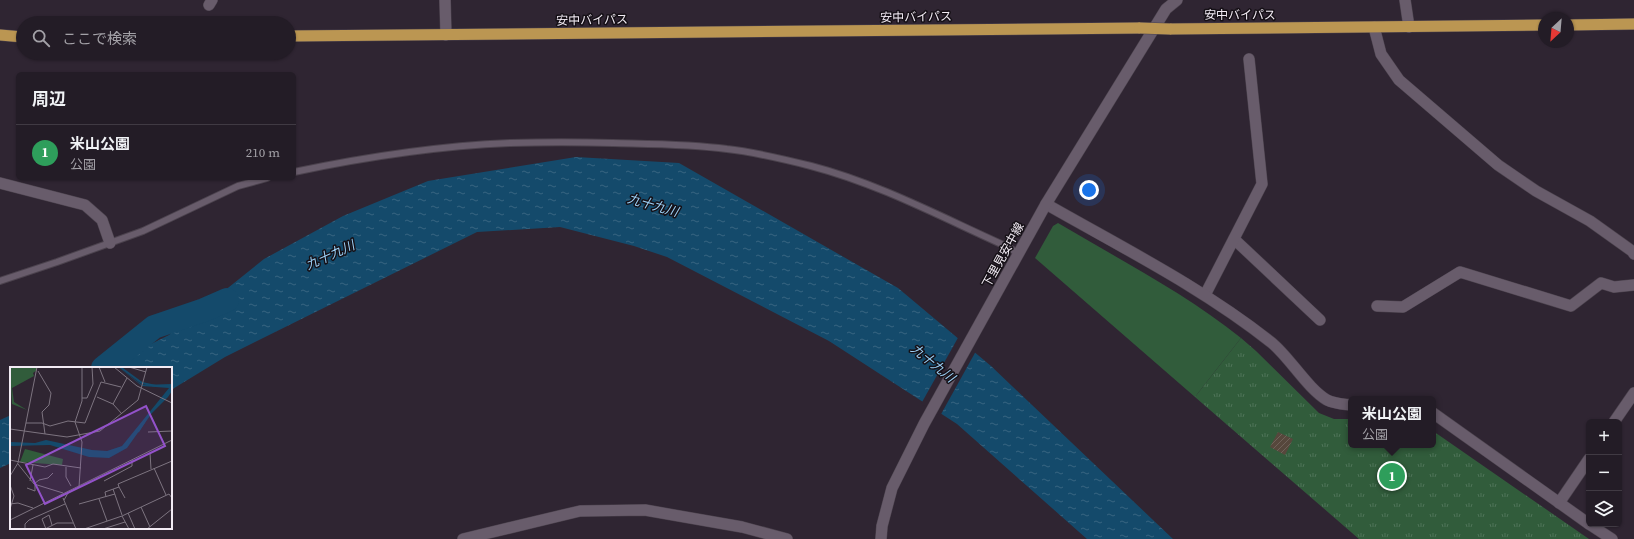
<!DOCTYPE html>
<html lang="ja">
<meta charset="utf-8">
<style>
body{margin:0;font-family:"Source Serif 4","Noto Sans JP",serif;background:#2b252e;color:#f1f3f6}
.controls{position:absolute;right:12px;bottom:12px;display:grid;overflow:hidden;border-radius:6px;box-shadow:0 1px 3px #0004}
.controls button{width:36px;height:36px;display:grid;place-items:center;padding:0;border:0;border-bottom:1px solid #403a43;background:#231c26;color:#f1f3f6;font:20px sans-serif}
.compass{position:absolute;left:1538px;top:12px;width:36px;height:36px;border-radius:50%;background:#231c26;box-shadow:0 1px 3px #0004;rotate:206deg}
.you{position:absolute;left:1089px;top:190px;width:14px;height:14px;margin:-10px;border:3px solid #fff;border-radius:50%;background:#1a73e8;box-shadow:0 0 0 6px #1a73e833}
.badge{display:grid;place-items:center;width:26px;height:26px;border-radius:50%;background:#ea580c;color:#fff;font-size:13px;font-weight:700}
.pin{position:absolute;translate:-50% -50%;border:2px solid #fff;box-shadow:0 1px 4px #0006}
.popup{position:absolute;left:1348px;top:396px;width:88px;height:52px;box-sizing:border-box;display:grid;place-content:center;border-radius:6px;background:#231c26;filter:drop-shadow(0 1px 3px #0005);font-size:13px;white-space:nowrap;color:#a3a1a7}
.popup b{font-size:15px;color:#f1f3f6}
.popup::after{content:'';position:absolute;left:50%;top:100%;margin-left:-8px;border:8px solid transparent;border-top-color:#231c26}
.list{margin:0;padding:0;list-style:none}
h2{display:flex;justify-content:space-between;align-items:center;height:52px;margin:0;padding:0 16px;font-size:17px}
h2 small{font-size:13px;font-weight:400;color:#a3a1a7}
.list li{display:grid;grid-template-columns:26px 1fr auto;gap:12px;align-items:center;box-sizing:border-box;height:56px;padding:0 16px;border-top:1px solid #403a43}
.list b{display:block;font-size:15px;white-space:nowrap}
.list p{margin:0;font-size:13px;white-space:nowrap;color:#a3a1a7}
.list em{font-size:13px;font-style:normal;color:#a3a1a7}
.icon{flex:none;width:22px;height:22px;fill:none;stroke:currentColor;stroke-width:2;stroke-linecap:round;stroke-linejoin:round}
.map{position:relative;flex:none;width:1634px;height:539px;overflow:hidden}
.search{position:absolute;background:#231c26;box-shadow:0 1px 3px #0004;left:16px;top:16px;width:280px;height:44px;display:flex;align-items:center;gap:10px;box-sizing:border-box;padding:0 14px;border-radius:22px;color:#a3a1a7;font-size:15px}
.panel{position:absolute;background:#231c26;box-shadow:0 1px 3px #0004;left:16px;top:72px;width:280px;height:108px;border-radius:6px}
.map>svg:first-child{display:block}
.grass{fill:#315c3b}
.park{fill:url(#park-tufts)}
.water{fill:url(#water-ripples)}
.pier{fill:#2f2532}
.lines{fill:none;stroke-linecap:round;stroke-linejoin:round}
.river{stroke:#144a6b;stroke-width:24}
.building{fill:url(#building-hatch)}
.service-casing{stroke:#4c434e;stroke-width:8}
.minor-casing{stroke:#4c434e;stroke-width:12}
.tertiary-casing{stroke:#4c434e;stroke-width:12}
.secondary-casing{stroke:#4c434e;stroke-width:12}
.trunk-casing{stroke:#4c434e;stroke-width:12}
.service{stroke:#685c6b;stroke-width:6}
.minor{stroke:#685c6b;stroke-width:11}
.tertiary{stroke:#685c6b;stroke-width:11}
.secondary{stroke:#685c6b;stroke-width:11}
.trunk{stroke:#bb9652;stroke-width:11}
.trunk-bridge-casing{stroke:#4c434e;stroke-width:12;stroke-linecap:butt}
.trunk-bridge{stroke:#bb9652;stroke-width:11}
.labels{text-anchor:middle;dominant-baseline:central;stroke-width:3;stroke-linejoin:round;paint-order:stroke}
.street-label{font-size:12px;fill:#f2ebf4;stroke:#151016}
.water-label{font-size:13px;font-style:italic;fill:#9bd0f6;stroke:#151016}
.inset-river{fill:none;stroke:#144a6b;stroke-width:2}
.inset-road{fill:none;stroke:#7d7480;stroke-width:1}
.view{fill:#9352ca;fill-opacity:0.15;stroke:#9352ca;stroke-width:2}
.inset-edge{fill:none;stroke:#f2ebf4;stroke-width:2}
</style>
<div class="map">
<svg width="1634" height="539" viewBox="0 0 1634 539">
<defs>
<pattern id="park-tufts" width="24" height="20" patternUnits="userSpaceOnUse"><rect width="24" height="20" fill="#315c3b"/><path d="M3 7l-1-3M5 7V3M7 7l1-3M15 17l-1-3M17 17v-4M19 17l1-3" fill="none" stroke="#4f7458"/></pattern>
<pattern id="water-ripples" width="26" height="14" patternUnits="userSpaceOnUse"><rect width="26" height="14" fill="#144a6b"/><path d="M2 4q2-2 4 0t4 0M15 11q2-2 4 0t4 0" fill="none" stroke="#376481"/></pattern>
<pattern id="building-hatch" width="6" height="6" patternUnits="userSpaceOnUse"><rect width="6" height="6" fill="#56473c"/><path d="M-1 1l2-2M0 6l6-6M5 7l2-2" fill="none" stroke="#6f6259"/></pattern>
</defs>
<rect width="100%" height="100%" fill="#2f2532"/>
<path class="grass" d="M1058,223C1120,260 1185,293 1241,338L1195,397L1035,258L1053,226Z"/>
<polygon class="park" points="1241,338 1256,351 1319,413 1334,419 1351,419 1351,445 1433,445 1433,431 1589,539 1359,539 1195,397"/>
<g class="water">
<polygon points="576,157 679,163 898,288 991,366 1173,539 1087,539 957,424 829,341 667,257 634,246 560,227 477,232 225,357 171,390 171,368 103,368 169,335 264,259 343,216 428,181"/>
<polygon points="11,415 11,463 0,468 0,420"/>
</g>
<polygon class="pier" points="959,336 976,351 940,416 921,404"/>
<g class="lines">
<polyline class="river" points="103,368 154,327 204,310 227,300"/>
</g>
<polygon class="building" points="1278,432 1293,439 1285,455 1270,447"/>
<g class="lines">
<defs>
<g id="service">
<path d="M294,172C365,157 437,146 510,143C544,142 579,142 613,143C651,144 690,144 727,149C755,152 783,159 811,166C880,184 943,218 1008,247L1019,254"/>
<polyline points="0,281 57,262 143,231 238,186 267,178"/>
</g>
<g id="minor">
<polyline points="209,5 212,0"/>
<polyline points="1374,27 1381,54 1399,80 1498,165 1536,191 1590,221 1632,251 1634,254"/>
<polyline points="0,183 85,205 102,220 110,243"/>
<polyline points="1234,239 1320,320"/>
<polyline points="1205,295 1262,184 1249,59"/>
<polyline points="1377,306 1403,307 1460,272 1571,306 1601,283 1614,287 1634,285"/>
<polyline points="1614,422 1634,393"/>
<polyline points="1559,503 1589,459"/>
</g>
<g id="tertiary">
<polyline points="445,0 446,35"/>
<path d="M1046,204C1123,248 1203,288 1272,343C1290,358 1308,389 1327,400C1335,404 1343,404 1351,405"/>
<polyline points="1433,413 1589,524"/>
<polyline points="1589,524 1612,539"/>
<polyline points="463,539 580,511 645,510 742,527 787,539"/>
</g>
<g id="secondary">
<polyline points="1405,0 1409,27"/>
<polyline points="881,539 882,526 892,488 924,424 1046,204 1166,9 1177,0"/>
</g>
<g id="trunk">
<polyline points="1568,25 1634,24"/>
<polyline points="1170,29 1544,25"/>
<polyline points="0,35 23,37"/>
<polyline points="289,36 1140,28"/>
</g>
</defs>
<use href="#service" class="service-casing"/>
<use href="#minor" class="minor-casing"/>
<use href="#tertiary" class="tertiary-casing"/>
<use href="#secondary" class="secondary-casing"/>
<use href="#trunk" class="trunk-casing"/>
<use href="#service" class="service"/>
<use href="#minor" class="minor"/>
<use href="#tertiary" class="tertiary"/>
<use href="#secondary" class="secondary"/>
<use href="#trunk" class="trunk"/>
<defs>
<polyline id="trunk-bridge" points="1140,28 1170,29"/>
</defs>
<use href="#trunk-bridge" class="trunk-bridge-casing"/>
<use href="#trunk-bridge" class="trunk-bridge"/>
</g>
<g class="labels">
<g class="street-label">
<text x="1240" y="15">安中バイパス</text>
<text transform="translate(916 17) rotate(-1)">安中バイパス</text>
<text transform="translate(592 20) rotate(-1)">安中バイパス</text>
<text transform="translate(1003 255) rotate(-61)">下里見安中線</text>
</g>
<g class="water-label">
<text transform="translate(653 205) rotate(16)">九十九川</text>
<text transform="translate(330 255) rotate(-24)">九十九川</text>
<text transform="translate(933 363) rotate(39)">九十九川</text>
</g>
</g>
<g transform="translate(10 367)">
<rect width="162" height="162" fill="#2f2532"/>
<path d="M0,0H26L27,3L23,6L24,9L2,21L4,35L17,43L2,37Z" fill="#315c3b"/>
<path d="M15,82L53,92L52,98L10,95Z" fill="#315c3b"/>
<path d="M108,0L132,18L162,17V24L158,30L142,46L117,81L99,91L79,90L40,78L0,79V75L25,76L36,73L82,83L97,84L112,79L159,21L132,19Z" fill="#144a6b"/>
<path class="inset-river" d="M110,0L132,16L146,19M128,65L135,54"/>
<path class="inset-road" d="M89,0L95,15M104,0L127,19L162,36M119,0L136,5M28,4L41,26L39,38L32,45L35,67M87,30L103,37L112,47M72,31H77L83,17L82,0M103,37L117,11M16,56H32L40,59L58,54L75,56L91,15L111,20M0,62L57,70L90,64L128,33L137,0M138,65L162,64M140,86L141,102M0,93L35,100L43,97L71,101M8,97L24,117L53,126M56,100V110L61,119M144,101L156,128M0,109L8,96L27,0M20,114L23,98M94,114L122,99V93M24,117L29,113L38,111L43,106M0,118L4,129L0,142M109,120L108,117L162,94M17,121L25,124V118M103,122L112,148M96,130L95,125L109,120L115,131M53,131L66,162M89,132L97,154M54,133L58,126L69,120L72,75L65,55L72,34V0M0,137L8,136L23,141M69,137L105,127M131,140L140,160M118,146L125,162M112,149L119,162M0,153L162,73M15,162V157L19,153L55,137M35,162L47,156H63M36,162L32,152L39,148L42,158M74,162L112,149L159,127L162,131M93,162L115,155M137,162L162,142"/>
<path class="view" d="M136,39L155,79L35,137L16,98Z"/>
<rect width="162" height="162" class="inset-edge"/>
</g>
</svg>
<div class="controls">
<button>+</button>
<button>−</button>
<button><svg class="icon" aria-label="layers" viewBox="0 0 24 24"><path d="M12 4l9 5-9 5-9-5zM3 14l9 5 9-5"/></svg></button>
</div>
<svg class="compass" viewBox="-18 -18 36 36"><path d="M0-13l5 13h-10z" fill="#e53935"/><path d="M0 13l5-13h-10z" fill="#a3a1a7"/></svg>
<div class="you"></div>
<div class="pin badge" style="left:1392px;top:476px;background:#2e9e5b">1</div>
<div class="popup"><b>米山公園</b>公園</div>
<div class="search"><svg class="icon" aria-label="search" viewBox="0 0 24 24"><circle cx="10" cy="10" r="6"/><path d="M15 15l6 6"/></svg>ここで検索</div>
<section class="panel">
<h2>周辺<small></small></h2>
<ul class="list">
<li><span class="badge" style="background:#2e9e5b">1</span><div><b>米山公園</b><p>公園</p></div><em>210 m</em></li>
</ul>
</section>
</div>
